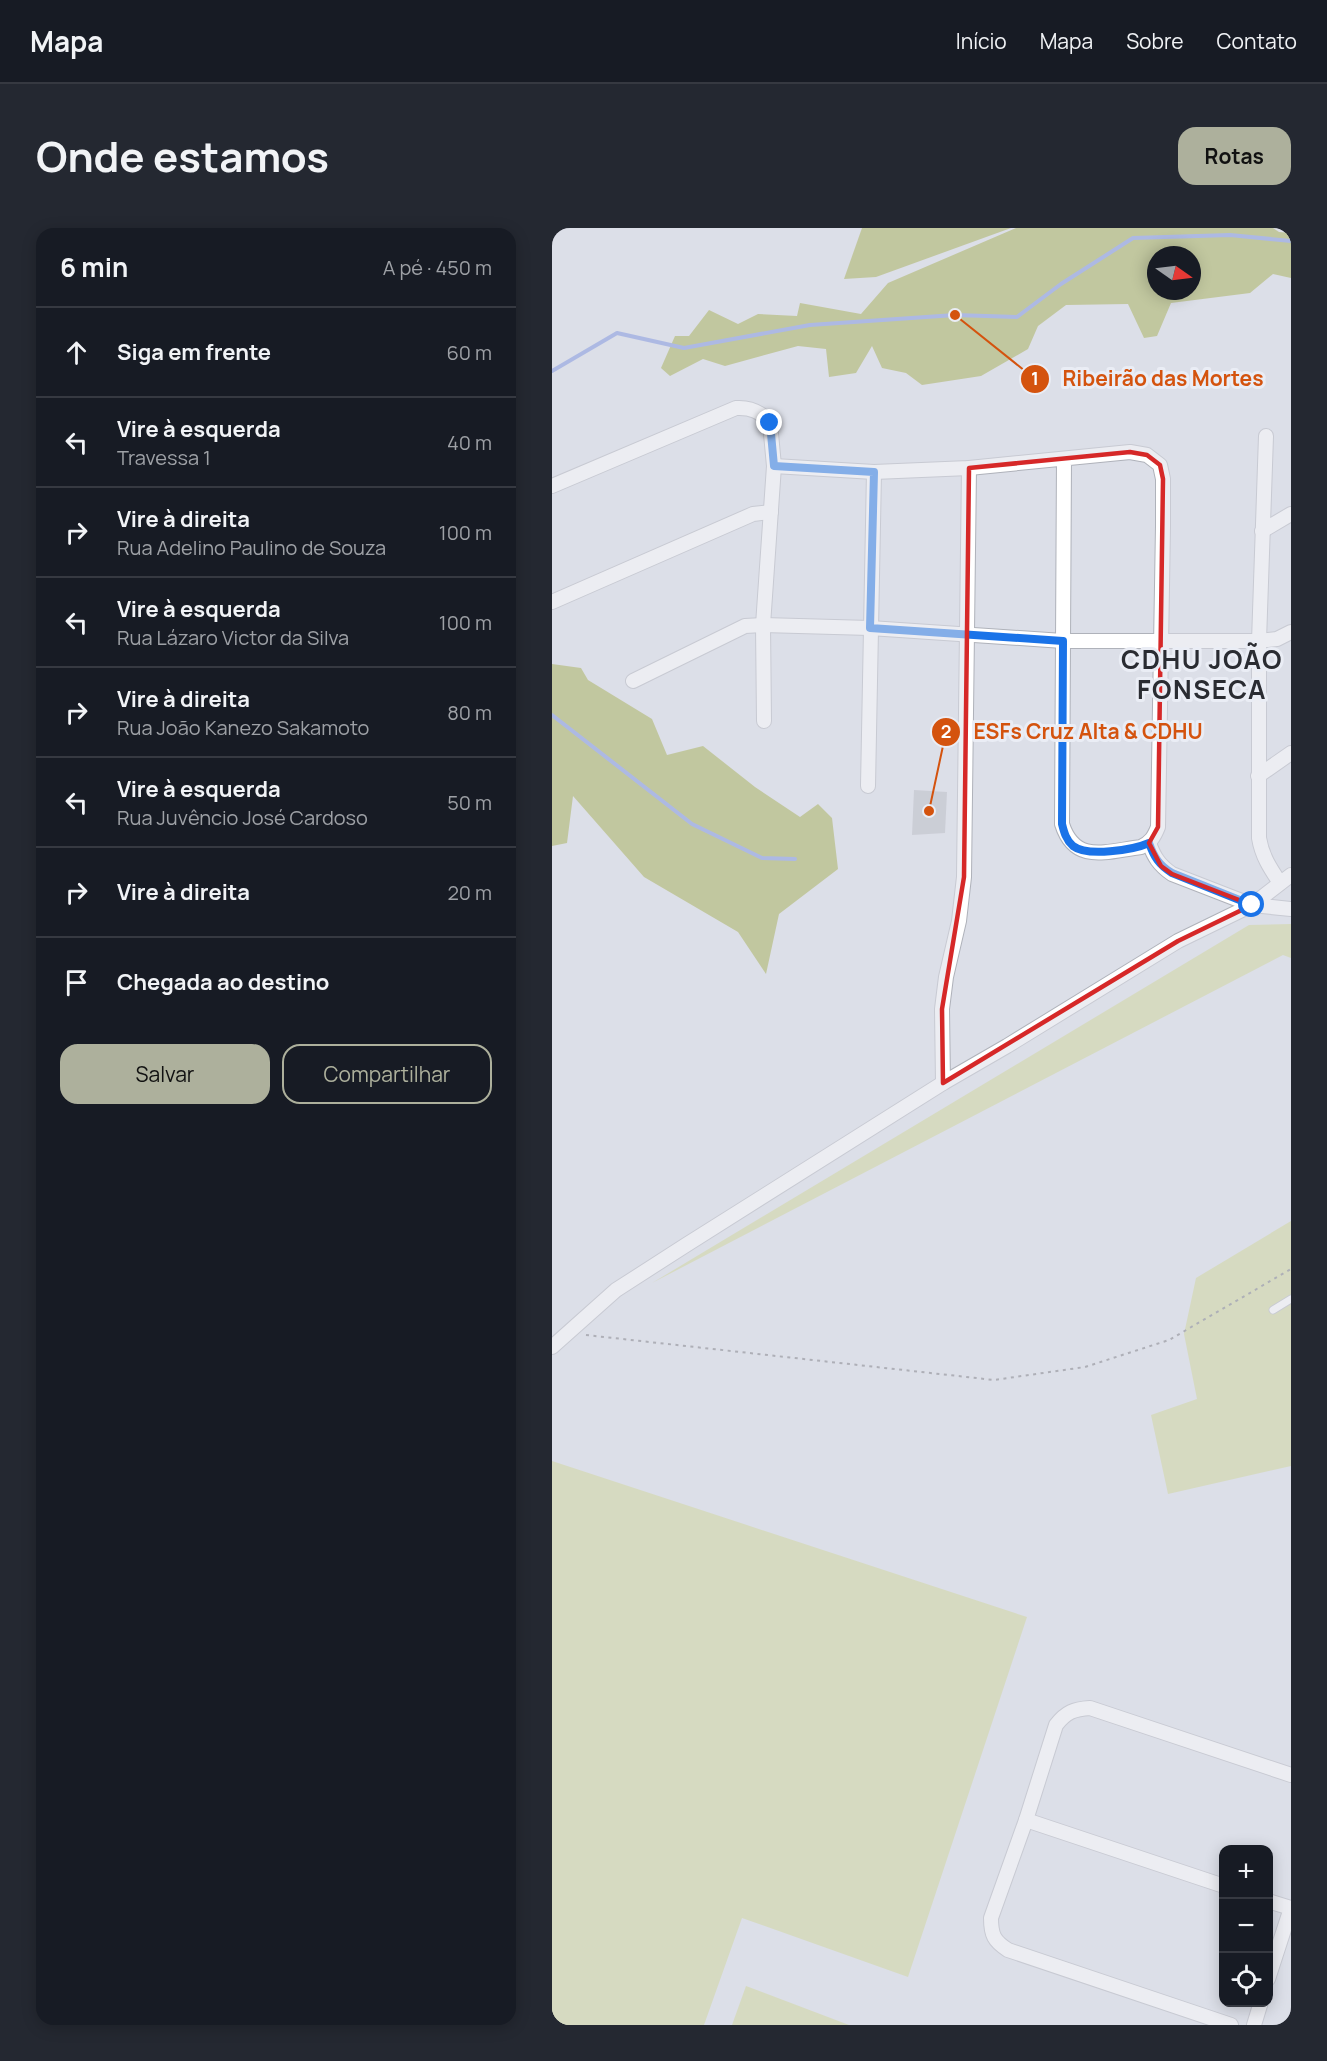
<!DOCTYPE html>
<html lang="pt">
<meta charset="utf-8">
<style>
body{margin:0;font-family:Manrope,sans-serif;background:#242831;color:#f1f3f6}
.controls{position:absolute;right:18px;bottom:18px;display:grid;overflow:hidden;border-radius:12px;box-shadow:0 3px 15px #0003}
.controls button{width:54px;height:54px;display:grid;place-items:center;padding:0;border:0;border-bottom:2px solid #363941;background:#171b24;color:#f1f3f6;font:30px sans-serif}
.compass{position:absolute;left:595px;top:18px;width:54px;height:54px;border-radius:50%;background:#171b24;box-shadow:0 3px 15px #0003;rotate:104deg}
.stop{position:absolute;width:18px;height:18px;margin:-14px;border:4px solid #1a73e8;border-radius:50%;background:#fff}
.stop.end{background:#1a73e8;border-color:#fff;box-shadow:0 2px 6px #0008}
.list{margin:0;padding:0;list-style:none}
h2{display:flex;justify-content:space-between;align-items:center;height:78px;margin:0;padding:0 24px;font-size:26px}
h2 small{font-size:20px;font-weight:400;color:#9ea1a6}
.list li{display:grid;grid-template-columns:39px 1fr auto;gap:18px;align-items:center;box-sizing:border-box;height:90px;padding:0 24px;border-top:2px solid #363941}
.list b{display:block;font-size:22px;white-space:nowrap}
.list p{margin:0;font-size:20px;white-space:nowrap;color:#9ea1a6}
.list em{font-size:20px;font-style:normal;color:#9ea1a6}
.actions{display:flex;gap:12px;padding:18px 24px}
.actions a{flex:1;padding:14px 0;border:2px solid #adb09c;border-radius:18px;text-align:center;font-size:21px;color:#adb09c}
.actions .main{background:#adb09c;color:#111}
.icon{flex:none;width:33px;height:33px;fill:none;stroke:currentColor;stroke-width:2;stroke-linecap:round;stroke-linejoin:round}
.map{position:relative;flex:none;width:739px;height:1797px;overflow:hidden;border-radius:18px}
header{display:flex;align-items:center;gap:36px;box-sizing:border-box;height:84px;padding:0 30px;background:#171b24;border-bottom:2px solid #363941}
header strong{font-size:28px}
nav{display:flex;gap:33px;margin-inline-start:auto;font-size:21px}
.intro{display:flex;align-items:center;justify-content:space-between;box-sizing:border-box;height:144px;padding:0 36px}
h1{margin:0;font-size:42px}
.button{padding:15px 27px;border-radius:18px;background:#adb09c;color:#111;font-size:21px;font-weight:700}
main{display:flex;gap:36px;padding:0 36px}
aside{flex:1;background:#171b24;border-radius:18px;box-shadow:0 3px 15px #0003}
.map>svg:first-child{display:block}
.green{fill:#ced693}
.forest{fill:#a1ab47;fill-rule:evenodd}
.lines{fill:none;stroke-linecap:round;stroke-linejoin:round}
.stream{stroke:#748dde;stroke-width:4}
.building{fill:#b7bac2}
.lane-casing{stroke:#afb2ba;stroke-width:9}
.street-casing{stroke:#afb2ba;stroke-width:16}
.path{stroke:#75777d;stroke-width:2;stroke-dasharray:3 4.5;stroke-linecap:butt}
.lane{stroke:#fff;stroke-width:7}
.street{stroke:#fff;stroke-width:14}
.route{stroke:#1a73e8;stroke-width:8}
.marked{fill:none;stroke:#d62828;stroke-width:4.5;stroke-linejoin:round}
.labels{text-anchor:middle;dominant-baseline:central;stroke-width:6;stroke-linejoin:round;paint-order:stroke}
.district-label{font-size:26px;font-weight:bold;letter-spacing:1.5px;fill:#2a2c32;stroke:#eaedf5}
.leader{fill:none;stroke:#d4530e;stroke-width:2}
.callout-dot{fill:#d4530e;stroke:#eaedf5;stroke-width:2}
.mark-label{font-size:18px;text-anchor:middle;font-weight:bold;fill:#fff}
.callout-label{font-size:21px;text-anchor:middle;font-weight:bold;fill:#d4530e;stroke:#eaedf5;stroke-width:6;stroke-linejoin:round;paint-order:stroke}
</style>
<header>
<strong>Mapa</strong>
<nav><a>Início</a><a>Mapa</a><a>Sobre</a><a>Contato</a></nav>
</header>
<div class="intro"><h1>Onde estamos</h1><a class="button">Rotas</a></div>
<main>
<aside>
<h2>6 min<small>A pé · 450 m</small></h2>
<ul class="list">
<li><svg class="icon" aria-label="ahead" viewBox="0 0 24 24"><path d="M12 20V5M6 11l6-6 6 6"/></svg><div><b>Siga em frente</b></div><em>60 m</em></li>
<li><svg class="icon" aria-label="left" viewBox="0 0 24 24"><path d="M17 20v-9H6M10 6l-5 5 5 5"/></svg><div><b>Vire à esquerda</b><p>Travessa 1</p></div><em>40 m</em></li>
<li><svg class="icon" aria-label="right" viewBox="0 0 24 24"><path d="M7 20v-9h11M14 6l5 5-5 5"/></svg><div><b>Vire à direita</b><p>Rua Adelino Paulino de Souza</p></div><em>100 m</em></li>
<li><svg class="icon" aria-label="left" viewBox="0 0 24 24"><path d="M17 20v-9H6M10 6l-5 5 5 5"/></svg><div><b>Vire à esquerda</b><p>Rua Lázaro Victor da Silva</p></div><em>100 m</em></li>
<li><svg class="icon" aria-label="right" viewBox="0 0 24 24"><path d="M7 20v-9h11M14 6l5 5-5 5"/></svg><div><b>Vire à direita</b><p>Rua João Kanezo Sakamoto</p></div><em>80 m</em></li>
<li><svg class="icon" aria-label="left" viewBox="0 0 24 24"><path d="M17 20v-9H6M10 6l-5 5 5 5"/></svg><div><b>Vire à esquerda</b><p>Rua Juvêncio José Cardoso</p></div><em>50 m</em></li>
<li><svg class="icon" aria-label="right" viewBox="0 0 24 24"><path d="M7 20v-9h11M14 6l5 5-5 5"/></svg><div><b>Vire à direita</b></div><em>20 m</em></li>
<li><svg class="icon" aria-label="arrive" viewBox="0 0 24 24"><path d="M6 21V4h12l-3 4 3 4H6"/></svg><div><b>Chegada ao destino</b></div></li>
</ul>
<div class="actions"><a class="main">Salvar</a><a>Compartilhar</a></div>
</aside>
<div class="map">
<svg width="739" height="1797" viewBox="0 0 739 1797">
<rect width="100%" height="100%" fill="#dcdfe8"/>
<g class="green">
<polygon points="739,696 739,730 731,727 100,1055 697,697"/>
<polygon points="739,993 739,1238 616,1266 599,1187 645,1171 632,1106 644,1050"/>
<polygon points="0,1233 475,1389 356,1749 190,1690 152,1797 0,1797"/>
<polygon points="194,1758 297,1797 180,1797"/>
</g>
<g class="forest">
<polygon points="310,0 459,0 324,49 292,51"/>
<path d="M464,0H721L727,4L739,5V50L721,46L698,65L619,75L605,108L592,110L576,76L514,77L486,98L476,121L429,148L370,157L354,145L330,140L320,118L304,145L277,149L274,121L246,118L173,138L151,131L118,148L109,140L123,108H137L157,82L186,96L206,86L245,88L248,75L309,86L336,55ZM604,27H640V63H604Z"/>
<polygon points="0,436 29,440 36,452 100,491 115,527 151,518 203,559 248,589 266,576 280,590 286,641 227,686 214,746 186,704 92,649 21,568 15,615 0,618"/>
</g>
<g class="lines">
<g class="stream">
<polyline points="0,143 65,105 132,120 258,97 403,87 465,89 509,56 581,10 678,7 739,13"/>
<polyline points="0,487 140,596 210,630 243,631"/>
</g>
</g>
<polygon class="building" points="362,562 395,564 393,605 360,607"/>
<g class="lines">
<defs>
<polyline id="lane" points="721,1082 739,1071"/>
<g id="street">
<path d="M714,208L707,413V610C710,628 718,640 728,655"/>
<path d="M222,238L322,244L417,240L578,224L595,227L608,237L611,251V298L606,599C602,609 599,614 589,619C555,623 523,637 510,596L512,231"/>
<path d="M0,258L184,180C199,179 209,184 218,195L222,238L211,397L212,493"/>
<polyline points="710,303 739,286"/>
<polyline points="0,374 201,286 219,284"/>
<polyline points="81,453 193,398 211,397 318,400 511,413 707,413 725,411 739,404"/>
<polyline points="706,548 739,525"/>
<polyline points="316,558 322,244"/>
<path d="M597,615C602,629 607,637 620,646L700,677L739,681"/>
<polyline points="391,855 390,781 394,749 407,693 412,649 417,240"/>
<polyline points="0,1119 64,1062 134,1017 391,855 455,818 626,713 700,677 739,647"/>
<polyline points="474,1592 672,1658"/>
<polyline points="716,1673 739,1680"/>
<polyline points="716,1751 739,1680"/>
<path d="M679,1797L456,1722C442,1713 439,1707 439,1690L474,1592L504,1497C514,1484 522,1481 538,1480L739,1547"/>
<polyline points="702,1797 709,1774"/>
</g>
</defs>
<use href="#lane" class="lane-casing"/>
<use href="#street" class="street-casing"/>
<polyline class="path" points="34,1107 442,1152 533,1139 617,1112 739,1041"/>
<use href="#lane" class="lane"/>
<use href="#street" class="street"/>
</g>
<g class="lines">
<path class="route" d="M218,195L222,238L322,244L318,400L511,413L510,596C512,604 514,612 521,618C535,629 581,622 597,615C602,629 607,637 620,645L700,677"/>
</g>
<path d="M0 0H739V1797H0ZM578,224L595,227L608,237L611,251L606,599L597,615L609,638L620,646L700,677L626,713L391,855L390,781L412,649L417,240Z" fill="#dcdfe8" fill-opacity=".55" fill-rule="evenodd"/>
<path class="marked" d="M578,224L595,227L608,237L611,251L606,599L597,615L609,638L620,646L700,677L626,713L391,855L390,781L412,649L417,240Z"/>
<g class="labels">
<g class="district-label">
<text x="650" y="431">CDHU JOÃO<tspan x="650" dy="30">FONSECA</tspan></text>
</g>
</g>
<path class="leader" d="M403 87L483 151M377 583L394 504"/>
<g class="callout-dot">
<circle cx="403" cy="87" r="6"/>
<circle cx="377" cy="583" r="6"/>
<circle cx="483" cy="151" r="15"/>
<circle cx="394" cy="504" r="15"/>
</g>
<g class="mark-label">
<text x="483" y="157">1</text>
<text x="394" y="510">2</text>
</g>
<g class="callout-label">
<text x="611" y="158">Ribeirão das Mortes</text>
<text x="536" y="511">ESFs Cruz Alta &amp; CDHU</text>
</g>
</svg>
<div class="controls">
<button>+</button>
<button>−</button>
<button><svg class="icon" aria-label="locate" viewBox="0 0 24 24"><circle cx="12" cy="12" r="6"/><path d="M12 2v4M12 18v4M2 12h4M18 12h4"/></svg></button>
</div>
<svg class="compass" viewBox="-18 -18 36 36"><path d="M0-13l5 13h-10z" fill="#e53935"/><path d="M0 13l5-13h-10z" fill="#9ea1a6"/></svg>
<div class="stop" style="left:700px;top:677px"></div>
<div class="stop end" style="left:218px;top:195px"></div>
</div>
</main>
